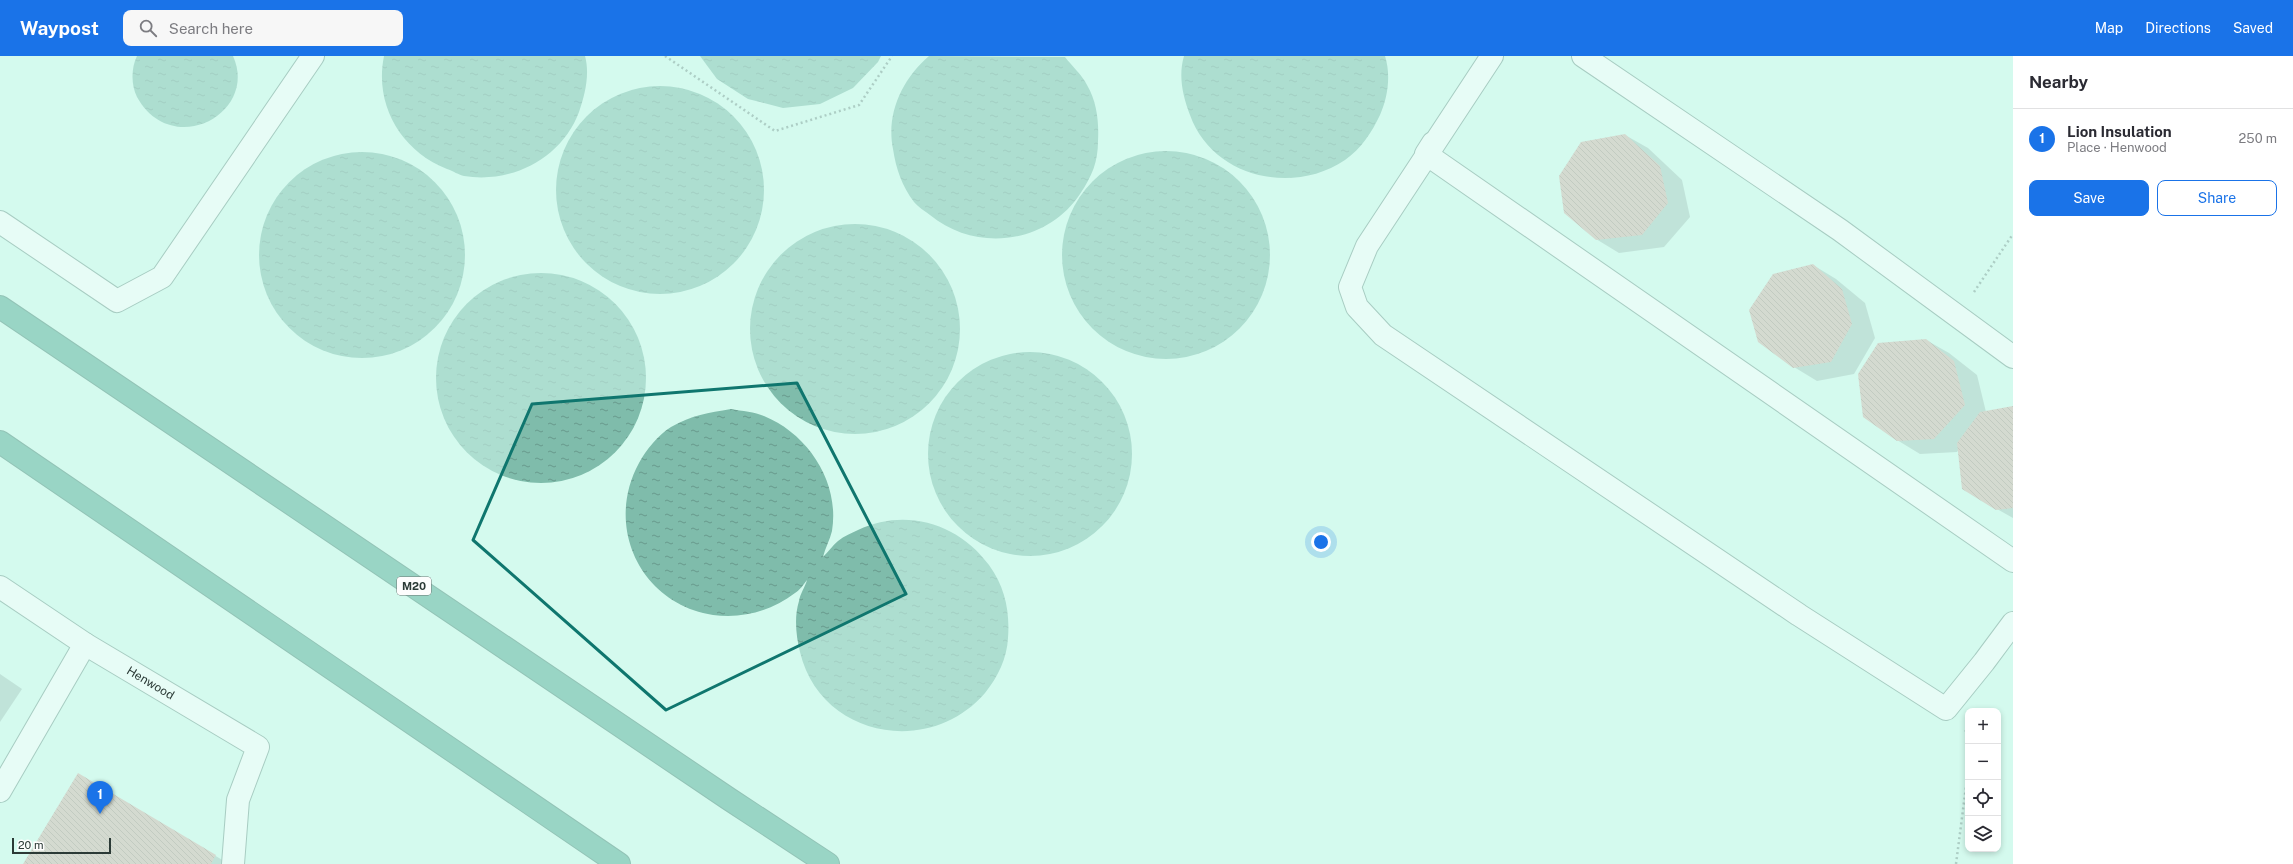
<!DOCTYPE html>
<meta charset="utf-8">
<style>
body{margin:0;font-family:"Public Sans",sans-serif;background:#f7f7f7;color:#2b2b33}
.controls{position:absolute;right:12px;bottom:12px;display:grid;overflow:hidden;border-radius:8px;box-shadow:0 2px 6px #0003}
.controls button{width:36px;height:36px;display:grid;place-items:center;padding:0;border:0;border-bottom:1px solid #e1e1e2;background:#fff;color:#2b2b33;font:20px sans-serif}
.scale{position:absolute;left:12px;bottom:10px;width:99px;box-sizing:border-box;padding-left:4px;border:2px solid #2b3a36;border-top:0;font-size:11px;line-height:14px;white-space:nowrap;color:#2b3a36;-webkit-text-stroke:3px #fdfdfd;paint-order:stroke}
.you{position:absolute;left:1321px;top:486px;width:14px;height:14px;margin:-10px;border:3px solid #fff;border-radius:50%;background:#1a73e8;box-shadow:0 0 0 6px #1a73e833}
.badge{display:grid;place-items:center;width:26px;height:26px;border-radius:50%;background:#1a73e8;color:#fff;font-size:13px;font-weight:700}
.pin{position:absolute;translate:-50% -33px;filter:drop-shadow(0 1px 2px #0008)}
.pin::after{content:'';position:absolute;top:21px;width:14px;height:12px;background:inherit;clip-path:polygon(0 0,100% 0,50% 100%)}
.list{margin:0;padding:0;list-style:none}
h2{display:flex;justify-content:space-between;align-items:center;height:52px;margin:0;padding:0 16px;font-size:17px}
h2 small{font-size:13px;font-weight:400;color:#7c7c81}
.list li{display:grid;grid-template-columns:26px 1fr auto;gap:12px;align-items:center;box-sizing:border-box;height:60px;padding:0 16px;border-top:1px solid #e1e1e2}
.list b{display:block;font-size:15px;white-space:nowrap}
.list p{margin:0;font-size:13px;white-space:nowrap;color:#7c7c81}
.list em{font-size:13px;font-style:normal;color:#7c7c81}
.actions{display:flex;gap:8px;padding:12px 16px}
.actions a{flex:1;padding:9px 0;border:1px solid #1a73e8;border-radius:8px;text-align:center;font-size:14px;color:#1a73e8}
.actions .main{background:#1a73e8;color:#fff}
.icon{flex:none;width:22px;height:22px;fill:none;stroke:currentColor;stroke-width:2;stroke-linecap:round;stroke-linejoin:round}
.map{position:relative;flex:none;width:2013px;height:808px;overflow:hidden}
header{display:flex;align-items:center;gap:24px;box-sizing:border-box;height:56px;padding:0 20px;background:#1a73e8;color:#fff}
header strong{font-size:19px}
nav{display:flex;gap:22px;margin-inline-start:auto;font-size:14px}
.search{width:280px;height:36px;background:#f7f7f7;display:flex;align-items:center;gap:10px;box-sizing:border-box;padding:0 14px;border-radius:8px;color:#7c7c81;font-size:15px}
main{display:flex}
aside{flex:1;background:#fff}
.map>svg:first-child{display:block}
.water{fill:url(#water-ripples)}
.shadow{fill:#0003}
.building{fill:url(#building-back-hatch)}
.lines{fill:none;stroke-linecap:round;stroke-linejoin:round}
.minor-casing{stroke:#73968c;stroke-width:24}
.highway-casing{stroke:#458272;stroke-width:24}
.path{stroke:#7f9992;stroke-width:2.5;stroke-dasharray:2 3;stroke-linecap:butt}
.minor{stroke:#fff;stroke-width:22}
.highway{stroke:#53a993;stroke-width:22}
.marked{fill:none;stroke:#0f766e;stroke-width:3;stroke-linejoin:round}
.labels{text-anchor:middle;dominant-baseline:central;stroke-width:4;stroke-linejoin:round;paint-order:stroke}
.shield{fill:#fdfdfd;stroke:#6a7472;stroke-width:1}
.shield-label{font-size:11px;font-weight:bold;fill:#2b3a36}
.street-label{font-size:12px;fill:#2b3a36;stroke:#fdfdfd}
</style>
<header>
<strong>Waypost</strong>
<div class="search"><svg class="icon" aria-label="search" viewBox="0 0 24 24"><circle cx="10" cy="10" r="6"/><path d="M15 15l6 6"/></svg>Search here</div>
<nav><a>Map</a><a>Directions</a><a>Saved</a></nav>
</header>
<main>
<div class="map">
<svg width="2013" height="808" viewBox="0 0 2013 808">
<defs>
<pattern id="water-ripples" width="26" height="14" patternUnits="userSpaceOnUse"><rect width="26" height="14" fill="#7fbcab"/><path d="M2 4q2-2 4 0t4 0M15 11q2-2 4 0t4 0" fill="none" stroke="#689a8c"/></pattern>
<pattern id="building-back-hatch" width="6" height="6" patternUnits="userSpaceOnUse"><rect width="6" height="6" fill="#d6b4aa"/><path d="M-1 5l2 2M0 0l6 6M5-1l2 2" fill="none" stroke="#ae938b"/></pattern>
</defs>
<rect width="100%" height="100%" fill="#d4faee"/>
<g class="water">
<path d="M137,0H233C259,57 172,104 137,41C131,29 131,12 137,0Z"/>
<path d="M384,0H585C590,18 585,39 579,56C562,102 512,128 464,120C459,119 453,115 447,113C401,95 374,49 384,0Z"/>
<polygon points="700,0 881,0 878,6 853,32 820,48 783,52 748,43 717,23"/>
<path d="M929,0L1065,1C1072,10 1082,19 1087,29C1097,46 1099,66 1098,85C1098,106 1092,120 1080,138C1047,188 976,197 930,159C925,155 918,151 914,146C902,130 896,113 893,93C886,58 902,23 929,0Z"/>
<path d="M1184,0H1385C1391,19 1388,41 1380,59C1372,76 1361,93 1345,104C1292,140 1212,121 1190,59C1183,41 1178,20 1184,0Z"/>
<circle cx="660" cy="134" r="104"/>
<circle cx="1166" cy="199" r="104"/>
<circle cx="362" cy="199" r="103"/>
<circle cx="855" cy="273" r="105"/>
<circle cx="541" cy="322" r="105"/>
<circle cx="1030" cy="398" r="102"/>
<path d="M731,353C742,355 755,356 764,360C808,378 840,426 832,475C830,484 825,492 823,501C828,496 833,489 838,485C844,480 852,477 858,474C906,451 959,468 989,509C1005,531 1010,555 1008,582C1007,602 998,621 985,637C929,702 820,681 800,596C796,580 794,561 799,545C800,538 805,531 807,524C804,528 800,534 795,537C771,555 743,563 713,559C641,548 604,471 639,407C646,394 658,379 671,371C692,359 708,357 731,353Z"/>
</g>
<g class="shadow">
<polygon points="1625,79 1648,92 1682,124 1690,161 1664,191 1619,197 1596,183"/>
<polygon points="1813,209 1836,223 1865,247 1875,282 1854,318 1817,325 1794,311"/>
<polygon points="1926,284 1949,297 1977,319 1986,356 2013,352 2013,462 1997,453 1959,393 1957,396 1920,398 1897,384"/>
<polygon points="0,618 22,633 0,666"/>
<polygon points="101,731 229,808 24,808"/>
</g>
<g class="building">
<polygon points="1625,78 1660,110 1668,147 1642,179 1596,184 1564,157 1559,120 1581,86"/>
<polygon points="1813,208 1842,233 1852,268 1831,306 1793,312 1758,286 1749,254 1773,218"/>
<polygon points="1926,283 1954,305 1965,349 1934,383 1897,385 1863,361 1858,318 1878,287"/>
<polygon points="2013,350 2013,452 1996,454 1962,433 1957,387 1980,356"/>
<polygon points="78,717 216,799 211,808 23,808"/>
</g>
<g class="lines">
<defs>
<g id="minor">
<polyline points="1492,0 1367,190 1350,231 1357,251 1383,279 1799,559 1946,653 1984,606 2013,567"/>
<polyline points="1583,0 1840,174 2013,301"/>
<polyline points="1433,87 1426,98 2013,505"/>
<polyline points="0,166 117,245 162,221 313,0"/>
<polyline points="0,531 85,588"/>
<path id="s1" d="M0,735L85,588L258,691L238,744L233,808"/>
</g>
<g id="highway">
<polyline points="0,251 729,743 828,808"/>
<polyline points="0,386 619,808"/>
</g>
</defs>
<use href="#minor" class="minor-casing"/>
<use href="#highway" class="highway-casing"/>
<g class="path">
<polyline points="665,0 775,75 859,49 892,0"/>
<polyline points="1974,236 2013,178"/>
<polyline points="1965,674 1967,676 1968,697"/>
<polyline points="1956,808 1968,715"/>
</g>
<use href="#minor" class="minor"/>
<use href="#highway" class="highway"/>
</g>
<path d="M0 0H2013V808H0ZM797,327L906,538L666,654L473,484L532,348Z" fill="#d4faee" fill-opacity=".55" fill-rule="evenodd"/>
<path class="marked" d="M797,327L906,538L666,654L473,484L532,348Z"/>
<g class="labels">
<rect class="shield" x="397" y="521" width="34" height="18" rx="3"/>
<g class="shield-label">
<text x="414" y="530">M20</text>
</g>
<g class="street-label">
<text stroke="none"><textPath href="#s1" startOffset="246">Henwood</textPath></text>
</g>
</g>
</svg>
<div class="controls">
<button>+</button>
<button>−</button>
<button><svg class="icon" aria-label="locate" viewBox="0 0 24 24"><circle cx="12" cy="12" r="6"/><path d="M12 2v4M12 18v4M2 12h4M18 12h4"/></svg></button>
<button><svg class="icon" aria-label="layers" viewBox="0 0 24 24"><path d="M12 4l9 5-9 5-9-5zM3 14l9 5 9-5"/></svg></button>
</div>
<div class="scale">20 m</div>
<div class="you"></div>
<div class="pin badge" style="left:100px;top:758px">1</div>
</div>
<aside>
<h2>Nearby<small></small></h2>
<ul class="list">
<li><span class="badge">1</span><div><b>Lion Insulation</b><p>Place · Henwood</p></div><em>250 m</em></li>
</ul>
<div class="actions"><a class="main">Save</a><a>Share</a></div>
</aside>
</main>
